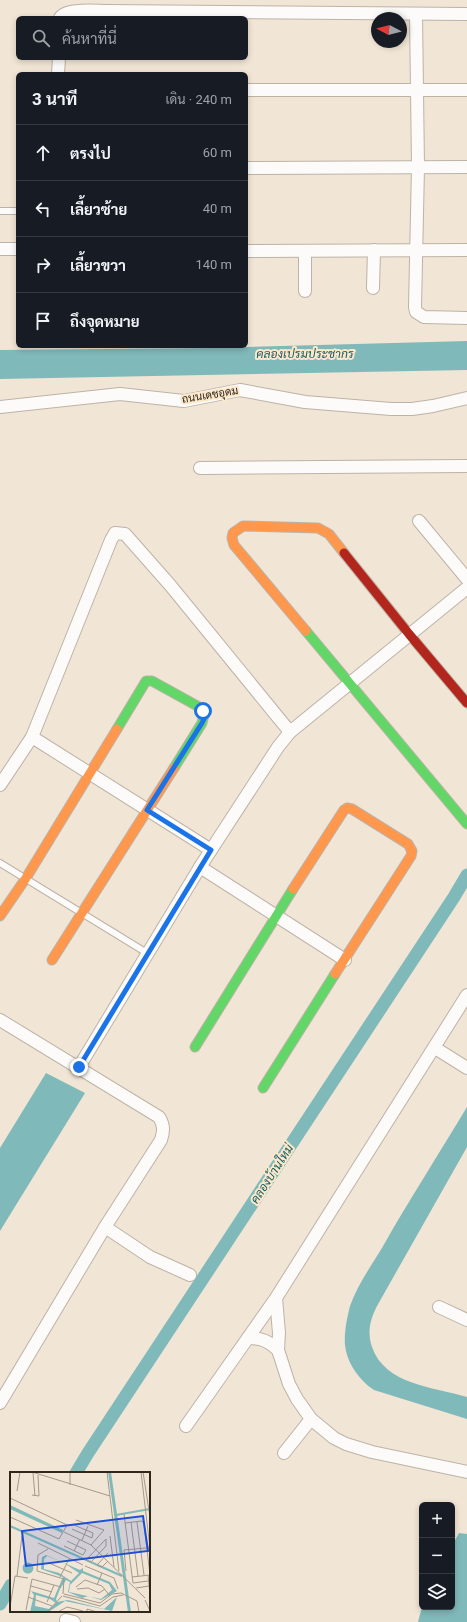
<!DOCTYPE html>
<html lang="th">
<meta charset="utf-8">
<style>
body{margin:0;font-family:Roboto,Sarabun,sans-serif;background:#20242c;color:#f1f3f6}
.controls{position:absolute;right:12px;bottom:12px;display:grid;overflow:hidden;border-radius:6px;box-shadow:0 2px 6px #0003}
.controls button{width:36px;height:36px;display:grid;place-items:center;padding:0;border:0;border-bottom:1px solid #363941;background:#171b24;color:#f1f3f6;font:20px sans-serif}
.compass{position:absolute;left:371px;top:12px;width:36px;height:36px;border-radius:50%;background:#171b24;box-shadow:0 2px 6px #0003;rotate:277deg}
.stop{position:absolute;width:12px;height:12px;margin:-9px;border:3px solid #1a73e8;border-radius:50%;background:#fff}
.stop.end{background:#1a73e8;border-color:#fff;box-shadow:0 1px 4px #0008}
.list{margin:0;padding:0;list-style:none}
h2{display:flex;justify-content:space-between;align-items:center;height:52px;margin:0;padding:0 16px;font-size:17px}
h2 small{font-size:13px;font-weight:400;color:#9ea1a6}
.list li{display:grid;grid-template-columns:26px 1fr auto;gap:12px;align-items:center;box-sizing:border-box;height:56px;padding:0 16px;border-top:1px solid #363941}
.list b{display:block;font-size:15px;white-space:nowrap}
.list em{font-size:13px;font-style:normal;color:#9ea1a6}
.icon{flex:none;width:22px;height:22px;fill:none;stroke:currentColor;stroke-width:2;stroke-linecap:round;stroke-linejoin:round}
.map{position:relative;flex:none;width:467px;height:1622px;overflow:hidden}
.search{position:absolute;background:#171b24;box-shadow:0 2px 6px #0003;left:16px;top:16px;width:232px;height:44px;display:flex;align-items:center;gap:10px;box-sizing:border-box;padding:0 14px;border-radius:6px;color:#9ea1a6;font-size:15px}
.panel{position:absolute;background:#171b24;box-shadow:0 2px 6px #0003;left:16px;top:72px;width:232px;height:276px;border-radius:6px}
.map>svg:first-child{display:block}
.water{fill:#80b9ba}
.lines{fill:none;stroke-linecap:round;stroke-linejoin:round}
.canal{stroke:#80b9ba;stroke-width:13}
.lane-casing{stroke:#bcb3a7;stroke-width:8}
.street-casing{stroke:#bcb3a7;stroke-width:14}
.fast-casing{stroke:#bcb3a7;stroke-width:11}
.slow-casing{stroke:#bcb3a7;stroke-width:11}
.jam-casing{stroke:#bcb3a7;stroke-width:11}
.lane{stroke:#fdfbf9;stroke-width:6}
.street{stroke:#fdfbf9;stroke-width:12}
.fast{stroke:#63d668;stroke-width:9}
.slow{stroke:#ff974d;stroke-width:9}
.jam{stroke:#b3261e;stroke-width:9}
.route{stroke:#1a73e8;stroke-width:5}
.labels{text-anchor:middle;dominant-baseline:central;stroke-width:4;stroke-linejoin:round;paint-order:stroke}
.street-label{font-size:11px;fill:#30281d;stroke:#fce7ca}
.water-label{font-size:12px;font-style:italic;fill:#155e64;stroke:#fce7ca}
.inset-river{fill:none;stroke:#80b9ba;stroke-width:2}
.inset-road{fill:none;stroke:#a4998b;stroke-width:1}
.view{fill:#1d4ed8;fill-opacity:0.15;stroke:#1d4ed8;stroke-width:2}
.inset-edge{fill:none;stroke:#30281d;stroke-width:2}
</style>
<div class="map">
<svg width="467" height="1622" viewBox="0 0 467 1622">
<rect width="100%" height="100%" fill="#f1e5d5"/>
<g class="water">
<polygon points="467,341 467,370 0,379 0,350 212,348"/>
<polygon points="46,1073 85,1093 0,1231 0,1148"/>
<path d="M467,1107V1147L377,1306C370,1320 367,1332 372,1347C385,1385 434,1387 467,1397V1419L374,1390C359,1380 347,1363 345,1345C344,1333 347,1318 350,1306C357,1286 371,1266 382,1248C409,1200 439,1154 467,1107Z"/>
<polygon points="459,1533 467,1534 467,1622 418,1622 422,1607 452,1607 452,1546"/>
</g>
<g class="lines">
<g class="canal">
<polyline points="76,1473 88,1453 454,897 467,875"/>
<polyline points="0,1604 11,1585"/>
</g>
<defs>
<g id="lane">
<polyline points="0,211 18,211"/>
<polyline points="0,863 147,953"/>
</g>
<g id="street">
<polyline points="416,15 418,167 415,307 416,312 424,317 467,318"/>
<path d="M60,18C65,8 95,11 106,11L467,14"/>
<polyline points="58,74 59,58"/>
<polyline points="246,90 467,90"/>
<polyline points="246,168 467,167"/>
<polyline points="0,249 18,249"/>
<polyline points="246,251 467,250"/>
<polyline points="373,288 374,250"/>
<polyline points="305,291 305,251"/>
<polyline points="0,407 120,394 184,401 240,390 305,402 391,409 412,409 433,406 467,398"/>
<polyline points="200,468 467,466"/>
<polyline points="419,521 467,579"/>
<polyline points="32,737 211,850"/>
<polyline points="0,785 32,737 111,540 115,533 125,534 170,585 290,732"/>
<polyline points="200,867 345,960"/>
<path d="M0,1020L159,1117C164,1125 164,1131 161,1140L105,1227L0,1403"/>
<polyline points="435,1048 467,1068"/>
<polyline points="79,1067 200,867 278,747 290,732 467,588"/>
<polyline points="105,1227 150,1257 190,1275"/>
<polyline points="276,1298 279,1333 278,1350 289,1384 297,1399 311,1419 334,1438 346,1444 372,1452 467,1472"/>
<polyline points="439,1307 467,1320"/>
<path d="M248,1338C262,1338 268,1341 278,1350"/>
<polyline points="186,1426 276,1298 467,995"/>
<polyline points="284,1453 311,1419"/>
<polyline points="66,1620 74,1622"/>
</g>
<g id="fast">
<polyline points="306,631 467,824"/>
<polyline points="117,729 146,681 152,681 201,708 204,715 202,723 174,768"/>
<polyline points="195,1047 293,889"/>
<polyline points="263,1088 335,974"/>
</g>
<g id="slow">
<polyline points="306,631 234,545 232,538 233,533 243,526 318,528 329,534 344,553"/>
<polyline points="293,889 344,810 347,808 352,809 408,844 412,851 411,856 335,974"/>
<polyline points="0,916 26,878 117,729"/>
<polyline points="52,960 174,768"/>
</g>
<polyline id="jam" points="344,553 409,634 467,703"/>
</defs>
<use href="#lane" class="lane-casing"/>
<use href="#street" class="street-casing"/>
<use href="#fast" class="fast-casing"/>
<use href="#slow" class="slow-casing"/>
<use href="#jam" class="jam-casing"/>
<use href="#lane" class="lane"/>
<use href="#street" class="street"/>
<use href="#fast" class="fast"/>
<use href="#slow" class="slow"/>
<use href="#jam" class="jam"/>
</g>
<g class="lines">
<polyline class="route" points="79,1067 211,850 147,810 202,723 204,719 203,711"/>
</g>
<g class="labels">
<g class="street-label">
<text transform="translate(210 395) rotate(-9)">ถนนเดชอุดม</text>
</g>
<g class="water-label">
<text x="305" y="354">คลองเปรมประชากร</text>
<text transform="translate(272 1174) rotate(-57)">คลองบ้านใหม่</text>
</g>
</g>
<g transform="translate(10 1472)">
<rect width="140" height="140" fill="#f1e5d5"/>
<path d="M98,0H101L121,140H118ZM0,33L53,58L52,61L0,37ZM36,83L70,98L73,96V99L100,110L107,119L91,128L78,124L72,126L58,120L60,110L56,108L50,117L46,127L47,130L58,128L94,137L107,125L102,139L55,129L40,139L20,140L24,123L21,119L44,126L53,105L31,97L32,85ZM37,84L54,91L69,101L61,109L49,101L34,97V87ZM72,101L99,112L102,118L91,127L59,120L60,113ZM26,123L40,127L46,131L39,137L25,134ZM12.5 96a5.5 5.5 0 1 1 11 0a5.5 5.5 0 1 1-11 0Z" fill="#80b9ba" fill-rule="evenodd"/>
<path class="inset-river" d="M106,43L140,37M0,54L112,104"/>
<path class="inset-road" d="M22,0L100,24M97,0L109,99M131,0L140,76M133,0L140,45M23,1L25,24M60,13V0M7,19L10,0M22,23L29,24L28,3M0,26L57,53L49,67L0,45M114,42L123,111M66,48L94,58L81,73M121,50L128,104M127,50L134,103M115,51L132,49L134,52L140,103L122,105M62,57L82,66L83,61L64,53M54,60L81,73L135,126M100,64L104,95M96,67V74L81,90L76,88ZM72,68L78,54M28,71L73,93M54,74L73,83L76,78L57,69M139,74L140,86M38,77L28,83L27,99L54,107L53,122M64,79L70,67M98,81L87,93L92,95L98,89M39,91L62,101M75,94L104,106L108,117M116,99L114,78L136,76M138,103L140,123M7,104L12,64M50,105L59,87M123,111L138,109M87,113L92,101M21,114L42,120M66,115L75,108L92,114L100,124M126,116L139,114M67,117L78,116L89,121L95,117M54,122L90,131L102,122L111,121L127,129L129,140M53,124L90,134L103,125L113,123M18,125L42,134M135,128L140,139M37,130L44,113M0,135L5,104L18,106M16,138L22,107L51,115M37,140L52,124M48,140L57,135L73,139M77,140V137L87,140"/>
<path class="view" d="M133,44L138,79L16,94L12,59Z"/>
<rect width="140" height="140" class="inset-edge"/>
</g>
</svg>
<div class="controls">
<button>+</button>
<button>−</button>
<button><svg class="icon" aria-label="layers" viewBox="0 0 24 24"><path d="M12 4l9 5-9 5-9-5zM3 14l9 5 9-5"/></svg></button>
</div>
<svg class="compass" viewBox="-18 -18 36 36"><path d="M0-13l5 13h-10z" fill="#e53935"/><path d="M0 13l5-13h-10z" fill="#9ea1a6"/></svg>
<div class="stop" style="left:203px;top:711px"></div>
<div class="stop end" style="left:79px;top:1067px"></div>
<div class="search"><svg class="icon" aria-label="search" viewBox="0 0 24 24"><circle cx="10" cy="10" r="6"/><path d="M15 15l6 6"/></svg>ค้นหาที่นี่</div>
<section class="panel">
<h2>3 นาที<small>เดิน · 240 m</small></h2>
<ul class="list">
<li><svg class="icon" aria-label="ahead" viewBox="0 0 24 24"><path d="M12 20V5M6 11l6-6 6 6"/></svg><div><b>ตรงไป</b></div><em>60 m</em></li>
<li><svg class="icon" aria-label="left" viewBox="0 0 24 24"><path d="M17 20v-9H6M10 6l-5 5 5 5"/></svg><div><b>เลี้ยวซ้าย</b></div><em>40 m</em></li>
<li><svg class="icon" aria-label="right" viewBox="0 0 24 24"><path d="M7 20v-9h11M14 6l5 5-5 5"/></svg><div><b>เลี้ยวขวา</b></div><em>140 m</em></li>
<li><svg class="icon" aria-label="arrive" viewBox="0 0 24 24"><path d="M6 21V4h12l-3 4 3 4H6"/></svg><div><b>ถึงจุดหมาย</b></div></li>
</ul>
</section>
</div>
